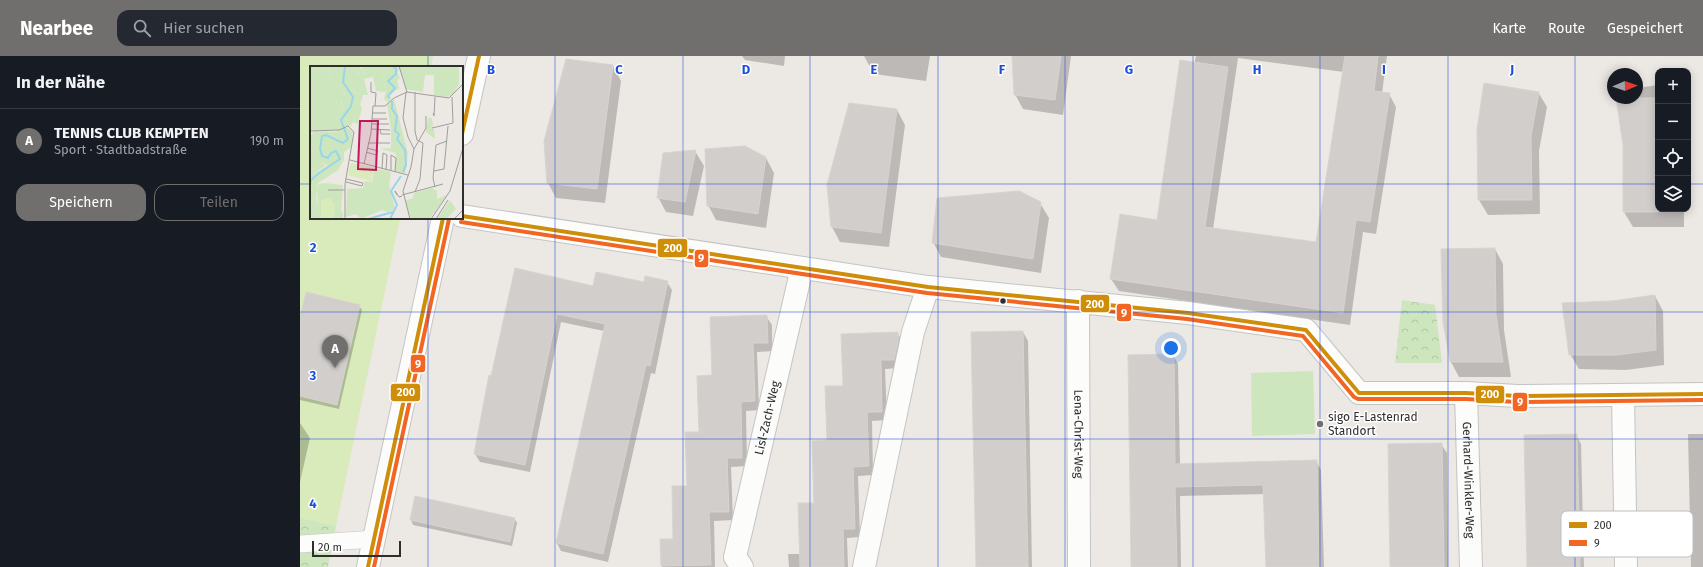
<!DOCTYPE html>
<html lang="de">
<meta charset="utf-8">
<style>
body{margin:0;font-family:"Fira Sans",sans-serif;background:#242831;color:#f1f3f6}
.controls{position:absolute;right:12px;top:12px;display:grid;overflow:hidden;border-radius:8px;box-shadow:0 2px 10px #0003}
.controls button{width:36px;height:36px;display:grid;place-items:center;padding:0;border:0;border-bottom:1px solid #363941;background:#171b24;color:#f1f3f6;font:20px sans-serif}
.compass{position:absolute;left:1307px;top:12px;width:36px;height:36px;border-radius:50%;background:#171b24;box-shadow:0 2px 10px #0003;rotate:88deg}
.scale{position:absolute;left:12px;bottom:10px;width:89px;box-sizing:border-box;padding-left:4px;border:2px solid #2e2e2e;border-top:0;font-size:11px;line-height:14px;white-space:nowrap;color:#2e2e2e;-webkit-text-stroke:3px #fff;paint-order:stroke}
.you{position:absolute;left:871px;top:292px;width:14px;height:14px;margin:-10px;border:3px solid #fff;border-radius:50%;background:#1a73e8;box-shadow:0 0 0 6px #1a73e833}
.badge{display:grid;place-items:center;width:26px;height:26px;border-radius:50%;background:#706f6e;color:#fff;font-size:13px;font-weight:700}
.pin{position:absolute;translate:-50% -33px;filter:drop-shadow(0 1px 2px #0008)}
.pin::after{content:'';position:absolute;top:21px;width:14px;height:12px;background:inherit;clip-path:polygon(0 0,100% 0,50% 100%)}
.list{margin:0;padding:0;list-style:none}
h2{display:flex;justify-content:space-between;align-items:center;height:52px;margin:0;padding:0 16px;font-size:17px}
h2 small{font-size:13px;font-weight:400;color:#9ea1a6}
.list li{display:grid;grid-template-columns:26px 1fr auto;gap:12px;align-items:center;box-sizing:border-box;height:64px;padding:0 16px;border-top:1px solid #363941}
.list b{display:block;font-size:15px;white-space:nowrap}
.list p{margin:0;font-size:13px;white-space:nowrap;color:#9ea1a6}
.list em{font-size:13px;font-style:normal;color:#9ea1a6}
.actions{display:flex;gap:8px;padding:12px 16px}
.actions a{flex:1;padding:9px 0;border:1px solid #706f6e;border-radius:12px;text-align:center;font-size:14px;color:#706f6e}
.actions .main{background:#706f6e;color:#fff}
.icon{flex:none;width:22px;height:22px;fill:none;stroke:currentColor;stroke-width:2;stroke-linecap:round;stroke-linejoin:round}
.map{position:relative;flex:none;width:1403px;height:511px;overflow:hidden}
header{display:flex;align-items:center;gap:24px;box-sizing:border-box;height:56px;padding:0 20px;background:#706f6e;color:#fff}
header strong{font-size:19px}
nav{display:flex;gap:22px;margin-inline-start:auto;font-size:14px}
.search{width:280px;height:36px;background:#242831;display:flex;align-items:center;gap:10px;box-sizing:border-box;padding:0 14px;border-radius:12px;color:#9ea1a6;font-size:15px}
main{display:flex}
aside{flex:1;background:#171b24}
.map>svg:first-child{display:block}
.park{fill:url(#park-crowns)}
.garden{fill:#cee6be}
.pitch{fill:#d9eabb}
.shadow{fill:#0003;fill-rule:evenodd}
.building{fill:#d1cecb;stroke:#d7d4d0}
.lines{fill:none;stroke-linecap:round;stroke-linejoin:round}
.lane-casing{stroke:#c5c4c5;stroke-width:18}
.street-casing{stroke:#c5c4c5;stroke-width:24}
.lane{stroke:#fcfcfb;stroke-width:17}
.street{stroke:#fcfcfb;stroke-width:22}
.bus-1-casing{stroke:#fff;stroke-width:7}
.bus-2-casing{stroke:#fff;stroke-width:7}
.bus-1{stroke:#cf8e09;stroke-width:4}
.bus-2{stroke:#f26522;stroke-width:4}
.grid{fill:none;stroke:#1d4ed8;stroke-width:1;stroke-opacity:0.55}
.bus-dot{fill:#2e2e2e;stroke:#fff;stroke-width:1.5}
.poi-dot{fill:#706f6e;stroke:#fff;stroke-width:1.5}
.labels{text-anchor:middle;dominant-baseline:central;stroke-width:3;stroke-linejoin:round;paint-order:stroke}
.poi-label{font-size:12px;fill:#2e2e2e;stroke:#fff;text-anchor:start}
.street-label{font-size:12px;fill:#2e2e2e;stroke:#fff}
.inset-river{fill:none;stroke:#99d6ec;stroke-width:2}
.inset-road{fill:none;stroke:#a09e9b;stroke-width:1}
.view{fill:#c2185b;fill-opacity:0.15;stroke:#c2185b;stroke-width:2}
.inset-edge{fill:none;stroke:#2e2e2e;stroke-width:2}
.key{fill:#fff;stroke:#c0c0c0;stroke-width:1}
.key-label{font-size:11px;fill:#2e2e2e}
.grid-label{font-size:13px;text-anchor:middle;font-weight:bold;fill:#1d4ed8;stroke:#fff;stroke-width:3;stroke-linejoin:round;paint-order:stroke}
.line-badge{stroke:#fff;stroke-width:1.5}
.badge-label{font-size:11px;text-anchor:middle;font-weight:bold;fill:#fff}
</style>
<header>
<strong>Nearbee</strong>
<div class="search"><svg class="icon" aria-label="search" viewBox="0 0 24 24"><circle cx="10" cy="10" r="6"/><path d="M15 15l6 6"/></svg>Hier suchen</div>
<nav><a>Karte</a><a>Route</a><a>Gespeichert</a></nav>
</header>
<main>
<aside>
<h2>In der Nähe<small></small></h2>
<ul class="list">
<li><span class="badge">A</span><div><b>TENNIS CLUB KEMPTEN</b><p>Sport · Stadtbadstraße</p></div><em>190 m</em></li>
</ul>
<div class="actions"><a class="main">Speichern</a><a>Teilen</a></div>
</aside>
<div class="map">
<svg width="1403" height="511" viewBox="0 0 1403 511">
<defs>
<pattern id="park-crowns" width="20" height="18" patternUnits="userSpaceOnUse"><rect width="20" height="18" fill="#cee6be"/><path d="M2 6a3 3 0 1 1 6 0M12 15a3 3 0 1 1 6 0" fill="none" stroke="#b1c6a4"/></pattern>
</defs>
<rect width="100%" height="100%" fill="#ece8e4"/>
<g class="park">
<polygon points="1102,244 1135,249 1142,307 1095,307"/>
<polygon points="0,462 36,470 28,511 0,511"/>
</g>
<polygon class="garden" points="1013,315 1015,378 952,380 951,317"/>
<polygon class="pitch" points="0,0 133,0 131,11 11,11 11,162 100,162 36,470 0,462"/>
<g class="shadow">
<polygon points="442,0 485,0 484,10 445,4"/>
<polygon points="564,0 630,0 626,25 574,18"/>
<polygon points="713,0 771,0 763,59 723,53 715,38"/>
<path d="M896,0H1087L1082,37L1089,38L1096,51L1076,178L1063,176L1050,269L819,235L811,223L858,165ZM938,2L1044,16L1017,188L913,173Z"/>
<polygon points="313,10 321,25 305,147 256,142 248,127 245,85"/>
<polygon points="1358,29 1358,153 1384,153 1384,171 1333,171 1324,156 1324,88 1317,42 1337,42 1337,32"/>
<polygon points="1238,36 1247,51 1239,95 1240,158 1188,159 1179,144 1178,73"/>
<polygon points="597,54 605,69 589,191 540,186 532,171"/>
<polygon points="395,95 404,110 393,160 366,156 358,141"/>
<polygon points="466,102 474,117 466,172 416,164 408,149"/>
<polygon points="740,147 749,162 741,217 641,201 633,186"/>
<polygon points="1195,193 1203,208 1204,274 1211,321 1159,321 1151,306 1144,265"/>
<polygon points="216,213 294,231 367,226 372,234 355,318 351,317 308,506 261,495 257,487 304,275 261,266 230,416 180,406 175,398 190,320 192,321"/>
<polygon points="1355,240 1363,255 1364,309 1326,314 1279,313 1270,298 1312,246"/>
<polygon points="59,250 62,254 39,353 0,344 0,266"/>
<polygon points="466,260 472,269 472,295 457,296 459,354 446,355 447,410 431,411 433,464 414,465 415,511 362,511 374,484 388,431 414,320"/>
<polygon points="723,276 728,285 732,511 676,511"/>
<polygon points="597,277 603,286 599,312 585,313 587,364 572,365 573,419 558,420 560,481 547,482 548,511 489,511 488,498 501,498 515,448 528,385 544,331"/>
<polygon points="873,299 878,308 880,409 1016,405 1021,414 1024,511 967,511 965,438 880,440 881,511 832,511"/>
<polygon points="0,367 10,382 0,426"/>
<polygon points="1388,378 1403,378 1403,511 1391,511"/>
<polygon points="1276,379 1281,388 1284,511 1228,511"/>
<polygon points="1141,388 1147,397 1148,511 1091,511"/>
<polygon points="214,462 217,467 212,490 113,469 111,464"/>
</g>
<g class="building">
<polygon points="712,0 761,0 755,44 714,39"/>
<polygon points="1045,0 1078,0 1074,35 1090,37 1070,166 1056,164 1043,257 810,223 820,158 857,164 880,4 928,11 905,171 1016,186"/>
<polygon points="266,3 313,9 297,133 247,127 244,85"/>
<polygon points="1184,27 1239,36 1231,80 1232,144 1178,144 1177,73"/>
<polygon points="1316,42 1358,42 1358,156 1323,156 1323,89"/>
<polygon points="549,47 597,53 581,177 531,171 527,129"/>
<polygon points="445,90 466,101 458,158 407,150 405,93"/>
<polygon points="396,94 385,146 357,142 363,97"/>
<polygon points="719,135 741,146 733,203 632,187 637,142"/>
<polygon points="1195,192 1196,259 1203,306 1150,306 1143,266 1141,193"/>
<polygon points="215,212 293,230 296,216 344,226 345,220 368,225 350,310 346,309 303,498 256,487 305,268 257,258 225,409 174,398 189,319 191,320"/>
<polygon points="6,236 60,249 37,349 0,340 0,261"/>
<polygon points="1355,239 1356,294 1317,299 1269,299 1262,247 1312,245"/>
<polygon points="467,259 468,287 453,287 455,345 441,346 442,402 427,402 429,456 409,456 411,509 361,510 360,483 373,483 372,430 387,430 385,376 399,376 397,320 412,319 410,261"/>
<polygon points="723,275 728,511 676,511 671,276"/>
<polygon points="598,276 598,285 594,304 581,304 582,356 567,356 569,410 553,411 555,473 543,473 544,511 500,511 498,447 514,447 512,385 527,384 525,330 543,330 541,278"/>
<polygon points="874,298 875,408 1017,404 1019,511 966,511 963,429 875,431 877,511 831,511 828,299"/>
<polygon points="1277,378 1280,511 1227,511 1224,379"/>
<polygon points="1142,387 1144,511 1090,511 1088,388"/>
<polygon points="115,440 215,462 210,486 110,464"/>
</g>
<g class="lines">
<defs>
<polyline id="lane" points="0,488 74,483"/>
<g id="street">
<polyline points="162,78 179,0"/>
<polyline points="162,160 628,231 888,257 1006,274 1059,337 1166,337 1217,340 1403,338"/>
<path id="s1" d="M778,245L779,511"/>
<path id="s2" d="M1166,337L1171,511"/>
<polyline points="1323,339 1326,511"/>
<polyline points="68,511 143,162"/>
<path id="s3" d="M442,511L435,501L502,212"/>
<polyline points="564,511 613,276 628,231"/>
</g>
</defs>
<use href="#lane" class="lane-casing"/>
<use href="#street" class="street-casing"/>
<use href="#lane" class="lane"/>
<use href="#street" class="street"/>
<defs>
<g id="bus-1">
<polyline points="162,78 179,0"/>
<polyline points="162,160 628,231 888,257 1006,274 1059,337 1166,337 1217,340 1403,338"/>
<polyline points="68,511 143,162"/>
</g>
<g id="bus-2">
<polyline points="161,166 627,237 887,263 1003,280 1054,341 1058,343 1166,343 1217,346 1403,344"/>
<polyline points="74,511 149,163"/>
</g>
</defs>
<use href="#bus-1" class="bus-1-casing"/>
<use href="#bus-2" class="bus-2-casing"/>
<use href="#bus-1" class="bus-1"/>
<use href="#bus-2" class="bus-2"/>
</g>
<path class="grid" d="M128,0V11M255,0V511M383,0V511M510,0V511M638,0V511M765,0V511M893,0V511M1020,0V511M1148,0V511M1275,0V511M0,128H11M162,128H1358M1388,128H1403M128,162V511M0,256H1403M0,383H1403"/>
<circle class="bus-dot" cx="703" cy="245" r="3.5"/>
<circle class="poi-dot" cx="1020" cy="368" r="4"/>
<g class="labels">
<g class="poi-label">
<text x="1028" y="361">sigo E-Lastenrad<tspan x="1028" dy="14">Standort</tspan></text>
</g>
<g class="street-label">
<text stroke="none"><textPath href="#s3" startOffset="155">Lisl-Zach-Weg</textPath></text>
<text stroke="none"><textPath href="#s1" startOffset="133">Lena-Christ-Weg</textPath></text>
<text stroke="none"><textPath href="#s2" startOffset="87">Gerhard-Winkler-Weg</textPath></text>
</g>
</g>
<g transform="translate(10 10)">
<rect width="153" height="153" fill="#ece8e4"/>
<path d="M0,0H19L18,11L32,22L35,29L31,36L33,43L27,53L28,64H0ZM46,0H51L48,6L50,29L46,27L39,12ZM71,0L76,24L75,26L66,25L63,11L54,13L55,1ZM89,0H149V18L143,29L136,31L124,29V9H115L113,26L96,23ZM80,36L85,70L90,78L92,89V99L88,106L86,105V87L70,83L81,82V63L77,39ZM43,42V56L41,60H35L37,50ZM118,52H122L123,60L121,62L124,63L125,73L116,66ZM0,83L7,88L11,97L16,99L0,110ZM122,122L127,125V133L137,129L119,153H101L95,135L103,132L104,127ZM140,134L146,143L136,153H127Z" fill="#cee6be"/>
<path d="M19,0H46L39,12L46,27L50,29L46,17L49,7L46,5L55,0L54,13L58,29H53L50,39L52,42L48,58L43,56V43L37,50L35,60L43,66L41,81L34,86V94L28,104L8,117L6,131L8,141L0,136V110L18,99L10,96L7,88L0,83V71L4,65L27,66V53L33,43L31,32L35,28L32,22L18,11ZM71,0H88L89,4L87,6L90,12L87,15L89,22L78,30L81,33L78,36L74,33L76,24ZM84,33L98,88L95,107L88,106L92,99V89L90,78L85,70L80,36Z" fill="#cee6be"/>
<path d="M65,102L81,106L79,118L85,143L77,146L72,144L51,153L46,148L36,151L37,123L53,122L55,115L62,116ZM15,117L33,119L31,145L33,146V153H4L0,150V136L8,141L7,123L9,118Z" fill="#cee6be"/>
<path d="M41,97L65,102L61,115L38,109ZM20,132L25,138L24,153H11V134Z" fill="#d9eabb"/>
<path class="inset-river" d="M80,32L78,30L85,22L78,15L86,8V3L83,0M82,35V43L87,50L85,65L89,68L87,73L95,84L96,99L93,106M0,120L1,114L8,108L30,93L26,85L21,87L18,92L12,90L10,82L12,70L16,69L33,77L38,73L31,54L41,40L43,31L33,16L35,0M58,153L83,146M80,153L87,139L81,125L91,110"/>
<path class="inset-road" d="M89,0L97,26M61,16V26L66,27L65,40M96,26L93,52L98,71L104,83M105,26V65L107,74L113,77L110,113L105,126M62,47H76M123,47L124,50L125,31M62,53H77M62,58H79M122,62L143,57L142,31M61,63L80,64M70,63L71,68H80M0,65L29,64L38,60L44,66L35,118V153M58,77H80M56,86L66,89L68,85L57,82M40,94L98,109M54,98L61,67L63,40H75L84,32L97,26L139,32L153,18M72,103L73,87L77,89L76,104M81,105V89L86,92L85,106M124,105L134,103L138,60M36,113L53,117M36,116L52,120L53,117M125,121L123,112L126,79L137,75M18,124H35M87,129L85,125L89,131L92,130M92,129L133,118M100,153L93,125L101,101L104,83L116,62V50M121,153L140,125L153,82M126,153L138,134M144,153L153,144"/>
<path class="view" d="M50,55H68L66,104L48,103Z"/>
<rect width="153" height="153" class="inset-edge"/>
</g>
<rect x="1261" y="455" width="132" height="46" rx="6" class="key"/>
<rect x="1269" y="466" width="18" height="6" fill="#cf8e09"/>
<rect x="1269" y="484" width="18" height="6" fill="#f26522"/>
<g class="key-label">
<text x="1294" y="473">200</text>
<text x="1294" y="491">9</text>
</g>
<g class="grid-label">
<text x="191" y="18">B</text>
<text x="319" y="18">C</text>
<text x="446" y="18">D</text>
<text x="574" y="18">E</text>
<text x="702" y="18">F</text>
<text x="829" y="18">G</text>
<text x="957" y="18">H</text>
<text x="1084" y="18">I</text>
<text x="1212" y="18">J</text>
<text x="13" y="196">2</text>
<text x="13" y="324">3</text>
<text x="13" y="452">4</text>
</g>
<g class="line-badge">
<rect x="357" y="182" width="31" height="20" rx="4" fill="#cf8e09"/>
<rect x="394" y="193" width="15" height="19" rx="4" fill="#f26522"/>
<rect x="780" y="238" width="30" height="19" rx="4" fill="#cf8e09"/>
<rect x="816" y="247" width="16" height="19" rx="4" fill="#f26522"/>
<rect x="110" y="298" width="16" height="19" rx="4" fill="#f26522"/>
<rect x="90" y="327" width="31" height="19" rx="4" fill="#cf8e09"/>
<rect x="1175" y="329" width="30" height="19" rx="4" fill="#cf8e09"/>
<rect x="1212" y="336" width="16" height="20" rx="4" fill="#f26522"/>
</g>
<g class="badge-label">
<text x="373" y="196">200</text>
<text x="401" y="206">9</text>
<text x="795" y="252">200</text>
<text x="824" y="261">9</text>
<text x="118" y="312">9</text>
<text x="106" y="340">200</text>
<text x="1190" y="342">200</text>
<text x="1220" y="350">9</text>
</g>
</svg>
<div class="controls">
<button>+</button>
<button>−</button>
<button><svg class="icon" aria-label="locate" viewBox="0 0 24 24"><circle cx="12" cy="12" r="6"/><path d="M12 2v4M12 18v4M2 12h4M18 12h4"/></svg></button>
<button><svg class="icon" aria-label="layers" viewBox="0 0 24 24"><path d="M12 4l9 5-9 5-9-5zM3 14l9 5 9-5"/></svg></button>
</div>
<svg class="compass" viewBox="-18 -18 36 36"><path d="M0-13l5 13h-10z" fill="#e53935"/><path d="M0 13l5-13h-10z" fill="#9ea1a6"/></svg>
<div class="scale">20 m</div>
<div class="you"></div>
<div class="pin badge" style="left:35px;top:312px">A</div>
</div>
</main>
